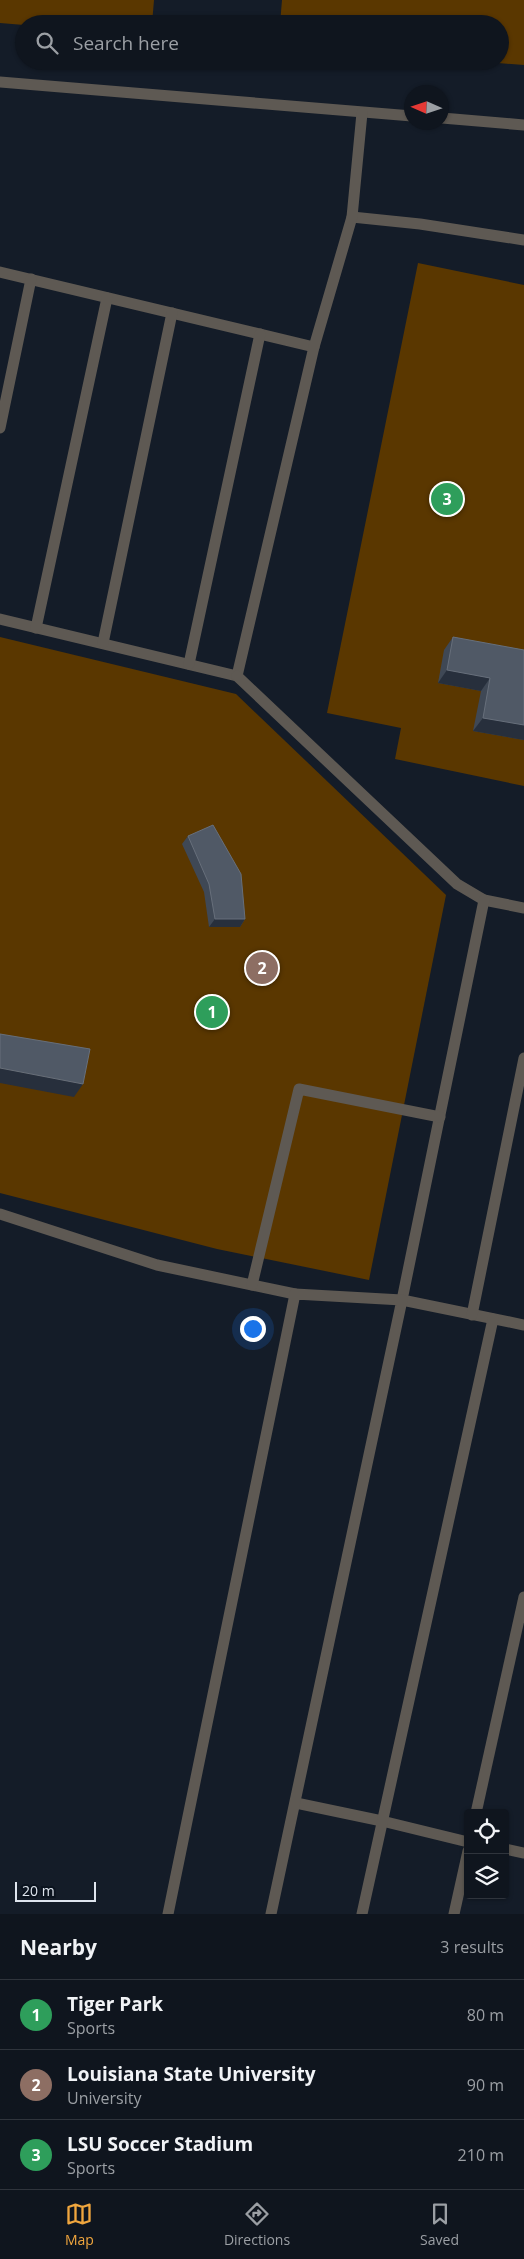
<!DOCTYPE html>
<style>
body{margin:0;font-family:"Open Sans",sans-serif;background:#181e27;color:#f1f3f6}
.controls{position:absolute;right:15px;bottom:15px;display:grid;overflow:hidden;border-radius:5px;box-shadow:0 1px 4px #0004}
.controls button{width:45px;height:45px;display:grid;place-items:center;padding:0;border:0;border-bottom:1px solid #2f343c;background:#0f151e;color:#f1f3f6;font:25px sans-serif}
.compass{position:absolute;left:404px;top:85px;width:45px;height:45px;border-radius:50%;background:#0f151e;box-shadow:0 1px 4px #0004;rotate:273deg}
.scale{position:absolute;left:15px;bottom:12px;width:81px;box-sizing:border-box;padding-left:5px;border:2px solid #dfe5ee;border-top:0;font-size:14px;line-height:18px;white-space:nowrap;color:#dfe5ee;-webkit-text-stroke:4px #0b131e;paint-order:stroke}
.you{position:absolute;left:252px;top:1328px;width:18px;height:18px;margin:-12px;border:4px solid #fff;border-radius:50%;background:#1a73e8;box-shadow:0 0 0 8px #1a73e833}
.badge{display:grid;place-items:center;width:32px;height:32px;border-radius:50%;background:#f0a63e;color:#fff;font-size:16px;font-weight:700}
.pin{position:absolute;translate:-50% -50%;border:2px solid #fff;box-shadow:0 1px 5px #0006}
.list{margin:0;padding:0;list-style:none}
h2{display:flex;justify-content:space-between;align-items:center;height:65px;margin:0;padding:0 20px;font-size:21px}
h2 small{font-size:16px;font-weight:400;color:#9b9fa4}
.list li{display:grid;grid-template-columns:32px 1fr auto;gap:15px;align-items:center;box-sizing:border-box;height:70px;padding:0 20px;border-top:1px solid #2f343c}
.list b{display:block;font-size:19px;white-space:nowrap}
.list p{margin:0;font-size:16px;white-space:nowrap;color:#9b9fa4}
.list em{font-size:16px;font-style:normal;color:#9b9fa4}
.icon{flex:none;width:28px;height:28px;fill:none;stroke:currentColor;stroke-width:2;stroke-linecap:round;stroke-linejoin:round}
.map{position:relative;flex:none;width:524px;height:1914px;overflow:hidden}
.search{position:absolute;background:#0f151e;box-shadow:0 1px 4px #0004;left:15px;right:15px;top:15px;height:55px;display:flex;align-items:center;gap:12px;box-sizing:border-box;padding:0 18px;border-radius:28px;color:#9b9fa4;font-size:19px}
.sheet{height:275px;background:#0f151e}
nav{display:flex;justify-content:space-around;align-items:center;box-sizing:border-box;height:70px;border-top:1px solid #2f343c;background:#0f151e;font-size:14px;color:#9b9fa4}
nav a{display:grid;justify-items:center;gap:2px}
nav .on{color:#f0a63e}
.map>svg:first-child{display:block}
.green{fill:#5a3700}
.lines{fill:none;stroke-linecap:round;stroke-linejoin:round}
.lane{stroke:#5e5953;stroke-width:11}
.wall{fill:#3f4855}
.shaded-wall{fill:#272f3c}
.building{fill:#505966;stroke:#676f7b}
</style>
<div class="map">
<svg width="524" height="1914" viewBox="0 0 524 1914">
<rect width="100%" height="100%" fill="#141c28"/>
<g class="green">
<polygon points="0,0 154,0 152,24 24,25 0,23"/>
<polygon points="282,0 524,0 524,65 473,61 500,61 500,24 280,24"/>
<polygon points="418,263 524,285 524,786 395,759 401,728 327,713"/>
<polygon points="0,637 236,694 446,895 369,1280 217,1249 0,1193"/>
</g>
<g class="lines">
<g class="lane">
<polyline points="0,82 412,116"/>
<polyline points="442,118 524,125"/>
<polyline points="352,217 420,224 524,240"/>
<polyline points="0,272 314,347"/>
<polyline points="0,428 31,279"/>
<polyline points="0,619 237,676 314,347 352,217 362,113"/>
<polyline points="36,628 107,298"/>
<polyline points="103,643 172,313"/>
<polyline points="189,664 260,334"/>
<polyline points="237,676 457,884 484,900 524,908"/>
<polyline points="484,900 402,1300 524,1325"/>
<polyline points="0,1214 157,1265 295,1294"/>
<polyline points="252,1285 299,1089 440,1117"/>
<polyline points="472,1315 524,1058"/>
<polyline points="296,1803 382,1821 468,1842"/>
<polyline points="476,1813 524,1597"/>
<polyline points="505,1849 524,1853"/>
<polyline points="168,1914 295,1294 402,1300 271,1914"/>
<polyline points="362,1914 493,1319"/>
<polyline points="454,1914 468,1851"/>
</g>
</g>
<g class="wall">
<polygon points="453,637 524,650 524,740 473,731 481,691 438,683 444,650"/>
<polygon points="188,836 245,919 240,927 209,927 204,892 182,844"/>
</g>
<g class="shaded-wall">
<polygon points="447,670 490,678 481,691 438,683"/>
<polygon points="483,718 524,725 524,740 473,731"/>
<polygon points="215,919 245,919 240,927 209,927"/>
<polygon points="0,1068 83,1084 74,1097 0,1083"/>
</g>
<g class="building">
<polygon points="453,637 524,650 524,725 483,718 490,678 447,670"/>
<polygon points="213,825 241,874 245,919 215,919 209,884 188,836"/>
<polygon points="0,1034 90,1049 83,1084 0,1068"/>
</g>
</svg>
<div class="controls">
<button><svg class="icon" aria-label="locate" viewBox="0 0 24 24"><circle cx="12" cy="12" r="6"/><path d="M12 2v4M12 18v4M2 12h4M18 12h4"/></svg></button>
<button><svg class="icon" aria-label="layers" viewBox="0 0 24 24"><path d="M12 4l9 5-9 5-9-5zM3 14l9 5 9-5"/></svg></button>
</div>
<svg class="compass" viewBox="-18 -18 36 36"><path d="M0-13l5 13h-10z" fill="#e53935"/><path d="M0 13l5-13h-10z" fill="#9b9fa4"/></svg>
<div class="scale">20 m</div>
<div class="you"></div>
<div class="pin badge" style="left:212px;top:1012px;background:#2e9e5b">1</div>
<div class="pin badge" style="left:262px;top:968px;background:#8d6e63">2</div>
<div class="pin badge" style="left:447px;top:499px;background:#2e9e5b">3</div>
<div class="search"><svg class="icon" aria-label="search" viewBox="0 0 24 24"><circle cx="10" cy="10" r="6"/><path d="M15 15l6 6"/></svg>Search here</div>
</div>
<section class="sheet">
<h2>Nearby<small>3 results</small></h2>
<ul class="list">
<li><span class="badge" style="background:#2e9e5b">1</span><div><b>Tiger Park</b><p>Sports</p></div><em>80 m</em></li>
<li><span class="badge" style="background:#8d6e63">2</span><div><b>Louisiana State University</b><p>University</p></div><em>90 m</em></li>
<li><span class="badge" style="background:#2e9e5b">3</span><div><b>LSU Soccer Stadium</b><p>Sports</p></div><em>210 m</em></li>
</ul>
</section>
<nav>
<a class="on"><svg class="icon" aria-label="map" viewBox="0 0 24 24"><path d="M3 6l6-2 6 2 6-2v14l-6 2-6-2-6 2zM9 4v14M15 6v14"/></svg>Map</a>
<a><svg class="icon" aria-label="directions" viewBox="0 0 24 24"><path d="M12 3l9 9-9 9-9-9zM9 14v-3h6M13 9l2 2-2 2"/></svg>Directions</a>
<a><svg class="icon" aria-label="saved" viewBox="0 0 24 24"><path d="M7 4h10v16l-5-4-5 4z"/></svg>Saved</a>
</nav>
